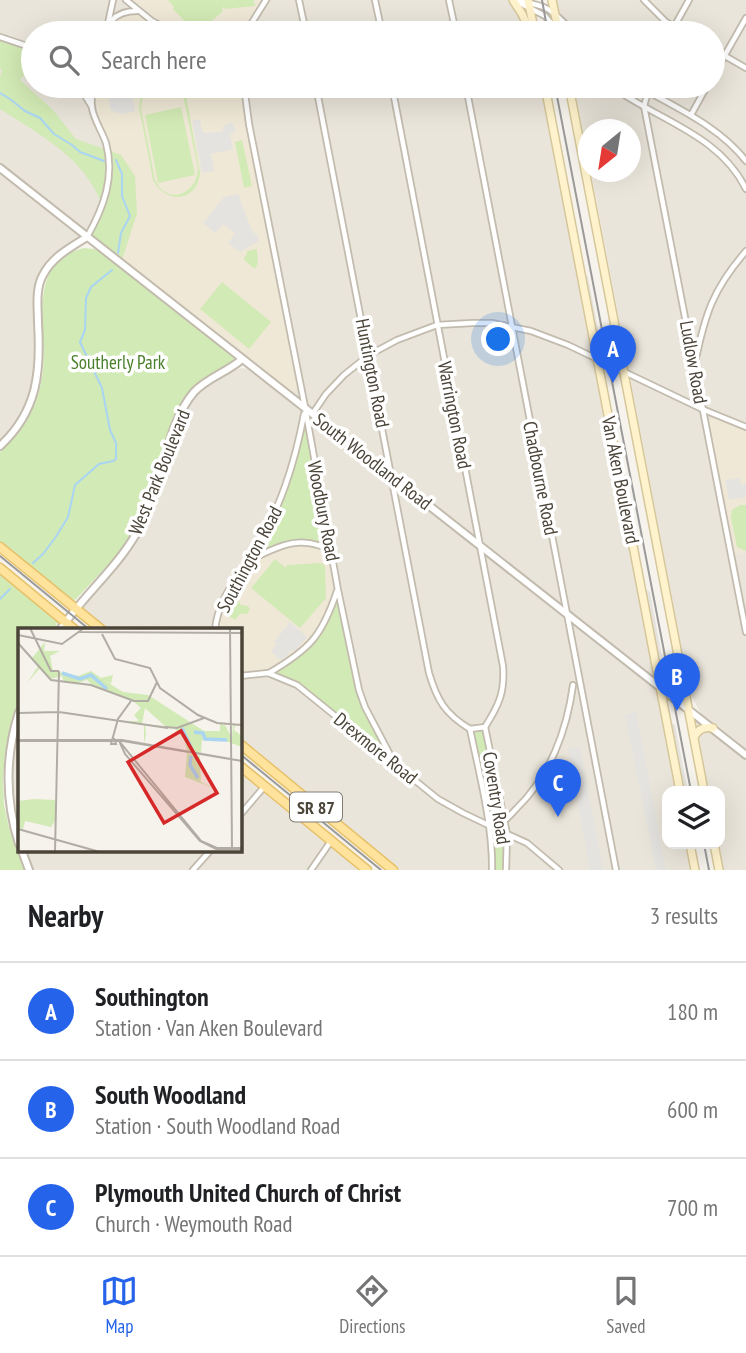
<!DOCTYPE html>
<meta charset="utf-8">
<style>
body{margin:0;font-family:"PT Sans Narrow",sans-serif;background:#f2f2f2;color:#202124}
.controls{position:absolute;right:21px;bottom:21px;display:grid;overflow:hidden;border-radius:14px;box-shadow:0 7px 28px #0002}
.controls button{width:63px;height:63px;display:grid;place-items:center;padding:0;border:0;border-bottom:2px solid #e0e0e0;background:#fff;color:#202124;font:35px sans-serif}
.compass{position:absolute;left:578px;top:119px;width:63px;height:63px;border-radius:50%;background:#fff;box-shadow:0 7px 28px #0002;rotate:210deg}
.you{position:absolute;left:499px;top:340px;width:24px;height:24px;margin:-18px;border:5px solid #fff;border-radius:50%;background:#1a73e8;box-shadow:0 0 0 10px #1a73e833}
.badge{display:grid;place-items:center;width:46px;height:46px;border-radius:50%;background:#2563eb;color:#fff;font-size:23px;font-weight:700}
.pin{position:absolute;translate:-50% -58px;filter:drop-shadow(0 2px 4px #0008)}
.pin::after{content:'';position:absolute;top:37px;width:24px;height:21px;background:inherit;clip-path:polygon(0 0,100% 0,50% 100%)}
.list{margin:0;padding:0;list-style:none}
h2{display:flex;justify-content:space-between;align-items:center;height:91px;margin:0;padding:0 28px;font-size:30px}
h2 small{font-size:23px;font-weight:400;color:#757577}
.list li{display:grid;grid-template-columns:46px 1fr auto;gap:21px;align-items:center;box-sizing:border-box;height:98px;padding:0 28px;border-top:2px solid #e0e0e0}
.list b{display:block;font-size:26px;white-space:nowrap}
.list p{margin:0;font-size:23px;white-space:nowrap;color:#757577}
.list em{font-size:23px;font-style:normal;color:#757577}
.icon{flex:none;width:38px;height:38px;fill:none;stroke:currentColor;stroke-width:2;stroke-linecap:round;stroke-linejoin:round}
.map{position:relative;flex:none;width:746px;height:870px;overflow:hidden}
.search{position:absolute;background:#fff;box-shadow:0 7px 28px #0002;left:21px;right:21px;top:21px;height:77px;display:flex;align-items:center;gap:18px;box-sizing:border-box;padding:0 24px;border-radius:38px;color:#757577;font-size:26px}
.sheet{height:385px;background:#fff}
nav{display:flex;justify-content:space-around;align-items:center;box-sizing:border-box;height:98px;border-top:2px solid #e0e0e0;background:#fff;font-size:19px;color:#757577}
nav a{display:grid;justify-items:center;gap:4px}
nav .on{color:#2563eb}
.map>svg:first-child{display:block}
.residential{fill:#eae5da}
.education{fill:#efe8d6}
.green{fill:#d2eab5}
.parking{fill:#e5e3e0}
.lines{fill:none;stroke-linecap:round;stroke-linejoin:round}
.stream{stroke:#a9d4f2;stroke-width:2}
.minor-casing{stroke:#c2bbae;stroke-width:8}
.tertiary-casing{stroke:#c2bbae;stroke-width:10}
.secondary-casing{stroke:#d6c79b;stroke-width:10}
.primary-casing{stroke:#e6c16a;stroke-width:11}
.minor{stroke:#fff;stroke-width:4.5}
.tertiary{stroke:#fff;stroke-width:6}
.secondary{stroke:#fff3cd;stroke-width:7}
.primary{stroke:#ffe39c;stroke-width:8}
.tram{stroke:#9a9a9a;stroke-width:2}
.labels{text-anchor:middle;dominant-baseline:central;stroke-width:7;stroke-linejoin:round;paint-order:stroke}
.shield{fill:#fff;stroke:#817c74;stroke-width:2}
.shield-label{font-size:18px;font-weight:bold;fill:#4b4439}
.park-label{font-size:19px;fill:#4a7f2a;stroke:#fff}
.street-label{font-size:19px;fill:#4b4439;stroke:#fff}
.inset-river{fill:none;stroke:#a9d4f2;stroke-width:3.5}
.inset-road{fill:none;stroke:#b2ada4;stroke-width:2}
.view{fill:#d62828;fill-opacity:0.15;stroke:#d62828;stroke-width:3.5}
.inset-edge{fill:none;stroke:#4b4439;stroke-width:3.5}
</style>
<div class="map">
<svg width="746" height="870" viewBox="0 0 746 870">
<rect width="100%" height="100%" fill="#f6f3ec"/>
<g class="residential">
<polygon points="0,0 132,0 163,24 186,33 170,33 141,16 119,17 111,27 109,33 33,33 33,86 95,86 98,113 110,151 113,169 96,239 290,392 298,388 246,119 241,86 545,86 661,687 87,237 64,252 40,280 39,363 29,407 0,446"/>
<polygon points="262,0 528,0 535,33 231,33 238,30 260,6"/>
<polygon points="555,0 746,0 746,870 719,870 714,844 720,844 720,791 704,791 688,709 710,725 700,712 690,693 591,172 630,172 630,130 588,130 588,159 574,86 713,86 713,33 563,33"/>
<polygon points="241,368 248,369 255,373 654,686 657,690 678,791 667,791 667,844 688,844 693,870 397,870 240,741 240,630 105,630 85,613 84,607 128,551 155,498 177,429 183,416 190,405 208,383 228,373"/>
<polygon points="19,721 19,832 10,788 12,757"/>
<polygon points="240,769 362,870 33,870 25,851 240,851"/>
</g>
<g class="education">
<polygon points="132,0 262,0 260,6 251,19 231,33 186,33 181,32 158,20"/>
<polygon points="132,14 141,16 170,33 109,33 111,27 116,20 125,15"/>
<polygon points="95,86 241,86 246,119 298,388 295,392 288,390 96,239 113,169 110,151 98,113"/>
<polygon points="713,416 746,429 746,552 733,554 708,426 709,421"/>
<polygon points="302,545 314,547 323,552 329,559 332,569 332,594 325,617 315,634 291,658 263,670 250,671 240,670 240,630 218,630 221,613 227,598 243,574 260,559 285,548"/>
</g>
<g class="green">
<polygon points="168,0 254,0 255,6 225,9 224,6 222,9 223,11 205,27 203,26 199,30 195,30 192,26 190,27 173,9 174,7"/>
<path d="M0,37L33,48V64L20,80L53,110L76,139L121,155L135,176L137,213L121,263L87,237L103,207C100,200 97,193 93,186C73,152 33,130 0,109V76L2,71L0,68Z"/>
<path d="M146,86H149L143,94L141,108L155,180C167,206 197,195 198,168L184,100L181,93L174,86H179L186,95L200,173C197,202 166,205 153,180L139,107L141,94Z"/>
<polygon points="181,107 195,175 158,183 145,115"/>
<polygon points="242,140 252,186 244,188 235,142"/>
<path d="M84,248L95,249L106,255L234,358L231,362L202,379L185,396L178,407L172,419L159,471L140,518L117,559L106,567L75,600L67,597L0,543V452C22,432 37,408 42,378C50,334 22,263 84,248Z"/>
<polygon points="257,249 258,263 255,269 244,260 244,257 246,256 247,251"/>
<polygon points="222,282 271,322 249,349 200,309"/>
<polygon points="305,407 331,548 294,543 251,559 290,475"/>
<polygon points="740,505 746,505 746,551 737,547 731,518 732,510"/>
<polygon points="275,559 286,568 287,565 321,563 325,566 326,598 300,628 251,588"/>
<polygon points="0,571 58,620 55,630 19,630 19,698 5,753 3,780 4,805 9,828 24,870 0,870"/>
<polygon points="338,590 365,707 395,764 304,690 268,673 295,658 317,635"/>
<polygon points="236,598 241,605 248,606 250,609 247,614 240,614 235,620 225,613"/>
<polygon points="485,727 507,834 506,870 492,870 492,852 470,729"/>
</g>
<g class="parking">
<polygon points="107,86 130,86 135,111 121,114 111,110"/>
<polygon points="200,119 202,131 205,133 223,131 223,126 232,122 236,130 230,135 233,149 211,154 214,171 202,173 192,121"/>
<polygon points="238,194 249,223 253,232 257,235 259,241 240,252 228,243 235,233 223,224 215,233 203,223 224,197"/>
<polygon points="581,271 588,277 600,339 599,341 593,337"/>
<polygon points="740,478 741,485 746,484 746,497 729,500 725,480"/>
<polygon points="641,587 650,592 662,657 654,652"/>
<polygon points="290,622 307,637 296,650 290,651 285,658 280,660 271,651 277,644 274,642"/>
<polygon points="636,712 639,728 666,870 656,870 625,715"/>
<polygon points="669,721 675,725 688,791 683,791"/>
<polygon points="580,747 603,870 590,870 568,749"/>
</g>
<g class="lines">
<g class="stream">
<polyline points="0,93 10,99 25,111 40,118 54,134 72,145 80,152 104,161"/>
<polyline points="116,160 122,174 122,196 130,216 121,233 118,253"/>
<polyline points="33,563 43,554 55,538 68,517 75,485 99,464 113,461 116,459 116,443 110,430 102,388 80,342 85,330 86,298 91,287 112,270"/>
<polyline points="0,599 10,589"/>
</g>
<defs>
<g id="minor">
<polyline points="126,0 152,21 176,33"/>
<polyline points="299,0 306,33"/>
<polyline points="375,0 382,33"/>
<polyline points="449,0 456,33"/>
<polyline points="644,0 666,22 685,33"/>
<path d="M516,1C549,5 552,10 574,33"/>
<polyline points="518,2 545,16 556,29"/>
<path d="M111,21C118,13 127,11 137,11"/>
<polyline points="674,27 689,0"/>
<polyline points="106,33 113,0"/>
<polyline points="241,33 248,29 266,0"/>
<polyline points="0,37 33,48"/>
<polyline points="713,49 746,68"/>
<polyline points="713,76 746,18"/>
<polyline points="79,86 92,107"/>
<polyline points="244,86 249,124 305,407 338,590 359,690 365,707 395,764"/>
<path d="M316,86L429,673C437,700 445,714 470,729"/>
<path d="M392,86L503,666C505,692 499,705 485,727L470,729"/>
<polyline points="466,86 616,870"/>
<path d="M611,86C657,120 719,134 746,189"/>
<path d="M638,86C676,108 719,126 746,161"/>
<polyline points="648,92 644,106 746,632"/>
<polyline points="691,115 707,86"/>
<path d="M87,237C104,207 115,177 106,143C102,131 94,120 92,108C91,101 92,92 93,86"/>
<path d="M695,363C705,314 713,289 746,251"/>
<polyline points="313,413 326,394 344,375 369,355 397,340 437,325 472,323 492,323 531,331 568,345 702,409 746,427"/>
<path d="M252,559C269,551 289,540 308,543C316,544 323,547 331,548"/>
<path d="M215,630C217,608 227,590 241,572C245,566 250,561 254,555C280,506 294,468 304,414"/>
<path d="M269,673C310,649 322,636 337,591"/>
<polyline points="240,676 268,673 297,685 438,799 463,813 507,834"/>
<polyline points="485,727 507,834 506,870"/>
<path d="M470,729C479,773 493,825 492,870"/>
<polyline points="240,815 264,787"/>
<path d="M489,825C494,823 501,823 505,820C509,817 513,812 517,808C550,776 567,730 573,685"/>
<polyline points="507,834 527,843 559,870"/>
<polyline points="193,870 210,851"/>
<polyline points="311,870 331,841"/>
</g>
<g id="tertiary">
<polyline points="0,168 746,755"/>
<path d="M0,446C38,411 41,371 38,323C38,308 35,289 43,275C52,257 71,247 87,237"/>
<path d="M60,630C83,596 115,570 136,534C146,516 154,495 160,475C169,445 174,416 194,392C208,377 228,372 242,359"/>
<path d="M19,712C5,756 5,800 19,844"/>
<polyline points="22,851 29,870"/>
</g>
<g id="secondary">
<polyline points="513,0 522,14 531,33"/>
<polyline points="528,0 535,33"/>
<polyline points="552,0 559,33"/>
<polyline points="545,86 680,791"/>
<polyline points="569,86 704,791"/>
<path d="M694,737C698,729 704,726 713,728"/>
<polyline points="690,844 695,870"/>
<polyline points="714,844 719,870"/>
</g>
<g id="primary">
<polyline points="0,547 102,630"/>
<polyline points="0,568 75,630"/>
<polyline points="240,744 393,870"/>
<polyline points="240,766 367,870"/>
</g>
</defs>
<use href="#minor" class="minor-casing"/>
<use href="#tertiary" class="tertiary-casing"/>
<use href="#secondary" class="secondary-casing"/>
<use href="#primary" class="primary-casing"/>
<use href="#minor" class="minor"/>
<use href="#tertiary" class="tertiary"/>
<use href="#secondary" class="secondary"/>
<use href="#primary" class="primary"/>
<g class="tram">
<polyline points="542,0 548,33"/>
<polyline points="555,86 691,791"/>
<polyline points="0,556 90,630"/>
<polyline points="240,754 381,870"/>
<polyline points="704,844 709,870"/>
</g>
</g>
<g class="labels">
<rect class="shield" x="290" y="792.5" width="52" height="29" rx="5"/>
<g class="shield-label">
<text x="316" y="807">SR 87</text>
</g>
<g class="park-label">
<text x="118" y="362">Southerly Park</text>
</g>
<g class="street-label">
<text transform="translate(694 362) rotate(80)">Ludlow Road</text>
<text transform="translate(373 373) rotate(79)">Huntington Road</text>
<text transform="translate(455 415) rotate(79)">Warrington Road</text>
<text transform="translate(373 461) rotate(38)">South Woodland Road</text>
<text transform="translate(159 472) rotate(-68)">West Park Boulevard</text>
<text transform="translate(541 478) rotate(79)">Chadbourne Road</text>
<text transform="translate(621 480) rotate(79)">Van Aken Boulevard</text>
<text transform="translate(324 511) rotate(79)">Woodbury Road</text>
<text transform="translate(249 559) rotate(-62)">Southington Road</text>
<text transform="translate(376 748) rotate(39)">Drexmore Road</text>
<text transform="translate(497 798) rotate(81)">Coventry Road</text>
</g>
</g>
<g transform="translate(18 628)">
<rect width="224" height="224" fill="#f6f3ec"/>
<path d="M27,14L26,23H42L32,28L35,43L60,48L73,43L83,50L95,47L93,56L84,51L105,64L130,67L186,103H202V96L207,97L214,110L215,97H223L217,98L216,102L224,108V119L202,111L184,112L183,125L169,123L166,110L156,100L127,97L128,106L126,116V96L147,98L127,80L124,96L101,93H121L116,87L123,80L114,72L67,56L74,57L69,52L57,56L46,54L44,48L32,51L22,40L9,55L21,37L14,30ZM169,125L182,128L183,154L200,162L167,149ZM16,171L37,172V193L33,199L7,193L5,201L0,200V173Z" fill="#d2eab5"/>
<path class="inset-river" d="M44,45L62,51L73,47L89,61M164,100L174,122M176,104L185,105L187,111L209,112M173,128L172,137L180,150"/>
<path class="inset-road" d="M12,0L33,43H41M212,0L214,219M61,4L224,5M84,6L97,31L132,40L142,60L180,87L199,95L224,97M0,7L44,16L66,0M0,15L33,52L73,57L116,73H130L139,54M0,85L41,84L150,100M147,99L159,100L186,90M96,110L98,116H93L100,91L113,73M0,112H104L224,133M0,113H105L224,133M101,113L183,213L199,220H224M102,115L107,126L182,213L198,221H224M0,201L82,224M37,224L41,43"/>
<path class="view" d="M163,103L199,165L146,195L110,134Z"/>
<rect width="224" height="224" class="inset-edge"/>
</g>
</svg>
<div class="controls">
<button><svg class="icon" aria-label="layers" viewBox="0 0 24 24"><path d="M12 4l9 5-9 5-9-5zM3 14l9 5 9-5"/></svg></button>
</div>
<svg class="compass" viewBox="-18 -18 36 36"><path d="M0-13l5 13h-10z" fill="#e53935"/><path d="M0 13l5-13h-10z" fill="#757577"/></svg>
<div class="you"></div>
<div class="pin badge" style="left:613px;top:383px">A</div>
<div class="pin badge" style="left:677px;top:711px">B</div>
<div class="pin badge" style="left:558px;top:817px">C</div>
<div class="search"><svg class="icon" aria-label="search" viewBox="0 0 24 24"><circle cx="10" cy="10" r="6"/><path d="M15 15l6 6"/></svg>Search here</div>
</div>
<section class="sheet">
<h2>Nearby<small>3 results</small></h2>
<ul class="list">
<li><span class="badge">A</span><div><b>Southington</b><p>Station · Van Aken Boulevard</p></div><em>180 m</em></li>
<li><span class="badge">B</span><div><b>South Woodland</b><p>Station · South Woodland Road</p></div><em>600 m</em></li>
<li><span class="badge">C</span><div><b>Plymouth United Church of Christ</b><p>Church · Weymouth Road</p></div><em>700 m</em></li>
</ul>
</section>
<nav>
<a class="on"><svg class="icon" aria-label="map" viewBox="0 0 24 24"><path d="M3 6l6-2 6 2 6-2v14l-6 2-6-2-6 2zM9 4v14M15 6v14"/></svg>Map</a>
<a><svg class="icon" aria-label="directions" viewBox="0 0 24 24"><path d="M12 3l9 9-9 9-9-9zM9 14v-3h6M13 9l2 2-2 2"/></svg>Directions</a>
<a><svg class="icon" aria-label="saved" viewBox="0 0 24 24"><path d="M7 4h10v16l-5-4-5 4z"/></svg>Saved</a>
</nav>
